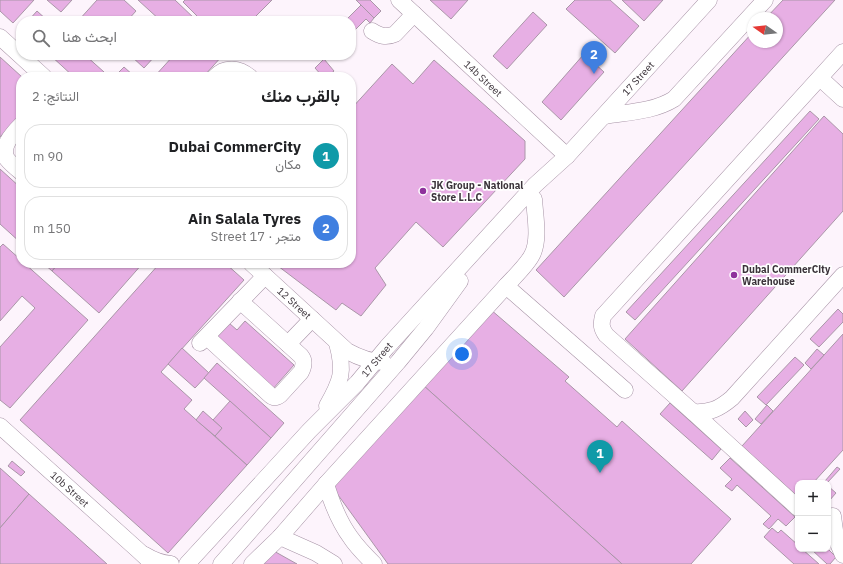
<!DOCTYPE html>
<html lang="ar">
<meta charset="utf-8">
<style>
body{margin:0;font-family:"IBM Plex Sans",Vazirmatn,sans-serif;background:#f2f2f2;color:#202124;direction:rtl}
.controls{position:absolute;right:12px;bottom:12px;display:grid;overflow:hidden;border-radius:8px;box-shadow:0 1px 3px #0004}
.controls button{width:36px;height:36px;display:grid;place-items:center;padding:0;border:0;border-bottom:1px solid #e0e0e0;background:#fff;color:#202124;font:20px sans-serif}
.compass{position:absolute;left:747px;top:12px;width:36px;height:36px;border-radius:50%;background:#fff;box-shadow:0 1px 3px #0004;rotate:284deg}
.you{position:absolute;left:462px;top:354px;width:14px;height:14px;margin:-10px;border:3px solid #fff;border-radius:50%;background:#1a73e8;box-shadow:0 0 0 6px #1a73e833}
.badge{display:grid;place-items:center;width:26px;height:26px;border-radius:50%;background:#b45309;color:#fff;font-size:13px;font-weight:700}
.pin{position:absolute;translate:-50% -33px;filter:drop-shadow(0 1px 2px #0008)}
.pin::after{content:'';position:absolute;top:21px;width:14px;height:12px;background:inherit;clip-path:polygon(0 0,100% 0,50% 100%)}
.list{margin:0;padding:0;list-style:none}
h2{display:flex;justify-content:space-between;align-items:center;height:52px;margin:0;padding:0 16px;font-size:17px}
h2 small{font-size:13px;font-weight:400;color:#757577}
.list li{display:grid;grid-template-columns:26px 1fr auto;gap:12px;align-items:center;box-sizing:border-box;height:64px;margin:0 8px 8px;padding:0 8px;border:1px solid #e0e0e0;border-radius:16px}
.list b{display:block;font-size:15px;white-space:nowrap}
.list p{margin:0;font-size:13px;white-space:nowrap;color:#757577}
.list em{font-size:13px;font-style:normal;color:#757577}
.icon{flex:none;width:22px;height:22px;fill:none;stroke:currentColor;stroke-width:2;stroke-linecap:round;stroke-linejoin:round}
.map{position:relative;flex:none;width:843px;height:564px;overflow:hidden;direction:ltr}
.search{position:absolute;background:#fff;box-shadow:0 1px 3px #0004;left:16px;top:16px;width:340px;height:44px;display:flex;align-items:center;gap:10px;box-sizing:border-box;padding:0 14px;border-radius:16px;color:#757577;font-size:15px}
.panel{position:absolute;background:#fff;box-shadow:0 1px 3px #0004;left:16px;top:72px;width:340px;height:196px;border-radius:16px;direction:rtl}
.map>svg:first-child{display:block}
.building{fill:#e7afe4;stroke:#aa96a8}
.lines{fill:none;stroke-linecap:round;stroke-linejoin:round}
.minor-casing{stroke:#a793a6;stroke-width:17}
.minor{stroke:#fff;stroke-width:16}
.poi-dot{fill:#8f329c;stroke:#fff;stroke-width:1.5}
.labels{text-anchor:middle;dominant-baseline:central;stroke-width:3.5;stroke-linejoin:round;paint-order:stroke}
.street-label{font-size:10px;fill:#3b333a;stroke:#fff}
.poi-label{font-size:10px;font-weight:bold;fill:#3b333a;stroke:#fff;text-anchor:start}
</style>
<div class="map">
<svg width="843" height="564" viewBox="0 0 843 564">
<rect width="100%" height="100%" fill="#fdf4fc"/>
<g class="building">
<polygon points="0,0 34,0 13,23 0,11"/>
<polygon points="47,0 72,0 61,12"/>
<polygon points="97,0 124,0 136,11 127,21 78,21"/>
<polygon points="138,0 175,0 196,20 195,21 161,21"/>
<polygon points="185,0 272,0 251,21 202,21 183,2"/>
<polygon points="356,0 370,0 381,11 374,18"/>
<polygon points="430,0 468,0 451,19"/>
<polygon points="575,0 610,0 639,26 615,53 566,9"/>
<polygon points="622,0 663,0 644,21"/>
<polygon points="783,0 835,0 564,297 536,270 753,32 753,42 777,42 777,18 766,18"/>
<polygon points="361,5 374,18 370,23 366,19 354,31 351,28 351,21 345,21"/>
<polygon points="37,11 48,21 28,21"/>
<polygon points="533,12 547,25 507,69 493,56"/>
<polygon points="584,54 604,72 561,120 542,102"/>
<polygon points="50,55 85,55 104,72 100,77 74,77"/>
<polygon points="130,55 156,55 144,68"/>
<polygon points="174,55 223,55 203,77 154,77"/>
<polygon points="0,57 22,77 21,77 21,114 0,137"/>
<polygon points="324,59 334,71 327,77 323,77 315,68"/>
<polygon points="434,60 525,141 525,159 443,247 416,222 375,268 386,285 361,316 342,303 336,310 274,263 351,263 351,109 392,64 413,84"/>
<polygon points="124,67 134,76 133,77 114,77"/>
<polygon points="810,111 819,119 635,320 626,312"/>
<polygon points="824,116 843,134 843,211 682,391 625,339"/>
<polygon points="0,169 21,188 21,243 0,224"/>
<polygon points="3,244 21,260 21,263 24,263 88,320 10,408 0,400 0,347 35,308 22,296 0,321 0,247"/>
<polygon points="43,263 59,263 52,271"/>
<polygon points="59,263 143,263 99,313 52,271"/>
<polygon points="160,263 225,263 244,280 161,372 192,400 184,409 247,465 168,553 20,420"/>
<polygon points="490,309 569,377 565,381 617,427 622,421 731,519 691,564 622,564 423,385"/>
<polygon points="838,309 843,314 843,322 819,347 810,339"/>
<polygon points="245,321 294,365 272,390 215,338 229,323 237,330"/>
<polygon points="843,334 843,450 813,483 798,483 798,497 742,446"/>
<polygon points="182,348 209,373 195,388 168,364"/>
<polygon points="817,349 824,355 811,369 805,363"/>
<polygon points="795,357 804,365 766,405 757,397"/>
<polygon points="217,363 284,423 271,438 204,378"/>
<polygon points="423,385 622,564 388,564 333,488"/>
<polygon points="230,401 271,438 247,465 215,436 222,428 213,420"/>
<polygon points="670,403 721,449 712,460 660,414"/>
<polygon points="767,405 773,411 761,424 755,419"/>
<polygon points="203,411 222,428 215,436 196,420"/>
<polygon points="745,411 753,420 746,427 738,419"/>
<polygon points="730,458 795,517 786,526 778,519 769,529 763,524 771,516 737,485 732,491 725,486 732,479 720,468"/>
<polygon points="12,461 25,472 21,476 8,466"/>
<polygon points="837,467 840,469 827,483 825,481"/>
<polygon points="0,468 29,494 0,528"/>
<polygon points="828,486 836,493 829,501 828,500"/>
<polygon points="29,494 107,564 0,564 0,528"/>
<polygon points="772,528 778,533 781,530 798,545 798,549 802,549 819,564 794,564 764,537"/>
<polygon points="811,549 828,549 836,557 830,564 827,564"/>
<polygon points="272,550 297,564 260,564"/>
</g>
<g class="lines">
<defs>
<g id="minor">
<path id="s1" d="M399,0L567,156"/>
<path d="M372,31C380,36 386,38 395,34L414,14"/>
<polyline points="0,37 44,77"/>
<path d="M215,77C225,66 239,68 250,77"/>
<polyline points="820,78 843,99"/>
<path d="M604,116C627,112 653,112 674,99L765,0"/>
<path d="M21,125C13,133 0,147 7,159C11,164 16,168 21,172"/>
<path id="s2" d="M251,263L347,351C358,357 369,362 383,362"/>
<polyline points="506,286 625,390"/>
<path d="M207,337L269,394C273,398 276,398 280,395L301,372C304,366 305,361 301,356L240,301"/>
<polyline points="200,343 265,276"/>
<polyline points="288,344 312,319"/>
<path d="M327,406C341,381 345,372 337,343"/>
<path d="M693,412C710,413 719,409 732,398L843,275"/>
<path id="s3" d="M0,426L139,551L153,564"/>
<path d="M326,484C332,504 339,522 351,538C357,547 366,556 374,564"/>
<path d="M798,508L693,412L606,335C601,328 601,324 603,316L843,52"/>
<path d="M833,516C835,532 836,541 843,555"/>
<polyline points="280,537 316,553 334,564"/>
<path d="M145,555C153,560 161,563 171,564"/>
<path id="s4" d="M187,564L309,431L357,383L387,347L535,185L567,156L709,0"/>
<polyline points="221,564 398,362 426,328 460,281"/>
<path d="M252,564L280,537L326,484L506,286C514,277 527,265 532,255C540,240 535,216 534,199"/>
</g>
</defs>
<use href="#minor" class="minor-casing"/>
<use href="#minor" class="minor"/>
</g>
<g class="poi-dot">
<circle cx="423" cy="191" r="4"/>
<circle cx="734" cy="275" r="4"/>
</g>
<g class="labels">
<g class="street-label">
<text stroke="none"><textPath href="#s1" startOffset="115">14b Street</textPath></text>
<text stroke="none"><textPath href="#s4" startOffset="663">17 Street</textPath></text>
<text stroke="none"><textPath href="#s2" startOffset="59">12 Street</textPath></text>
<text stroke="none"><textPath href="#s4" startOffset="279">17 Street</textPath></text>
<text stroke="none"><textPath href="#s3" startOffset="94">10b Street</textPath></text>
</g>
<g class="poi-label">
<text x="431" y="185">JK Group - National<tspan x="431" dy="12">Store L.L.C</tspan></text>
<text x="742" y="269">Dubai CommerCity<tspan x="742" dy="12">Warehouse</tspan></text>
</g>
</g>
</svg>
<div class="controls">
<button>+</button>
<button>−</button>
</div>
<svg class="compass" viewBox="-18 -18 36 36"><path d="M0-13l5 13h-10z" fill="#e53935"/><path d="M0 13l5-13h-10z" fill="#757577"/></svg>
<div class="you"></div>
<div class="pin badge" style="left:600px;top:473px;background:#0f9aa8">1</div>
<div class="pin badge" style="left:594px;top:74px;background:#3f7fe0">2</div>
<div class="search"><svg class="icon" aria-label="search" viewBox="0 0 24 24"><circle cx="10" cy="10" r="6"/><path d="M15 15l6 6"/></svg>ابحث هنا</div>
<section class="panel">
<h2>بالقرب منك<small>النتائج: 2</small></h2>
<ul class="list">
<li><span class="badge" style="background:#0f9aa8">1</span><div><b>Dubai CommerCity</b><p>مكان</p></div><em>90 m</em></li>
<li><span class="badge" style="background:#3f7fe0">2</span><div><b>Ain Salala Tyres</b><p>متجر · 17 Street</p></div><em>150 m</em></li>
</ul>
</section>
</div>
